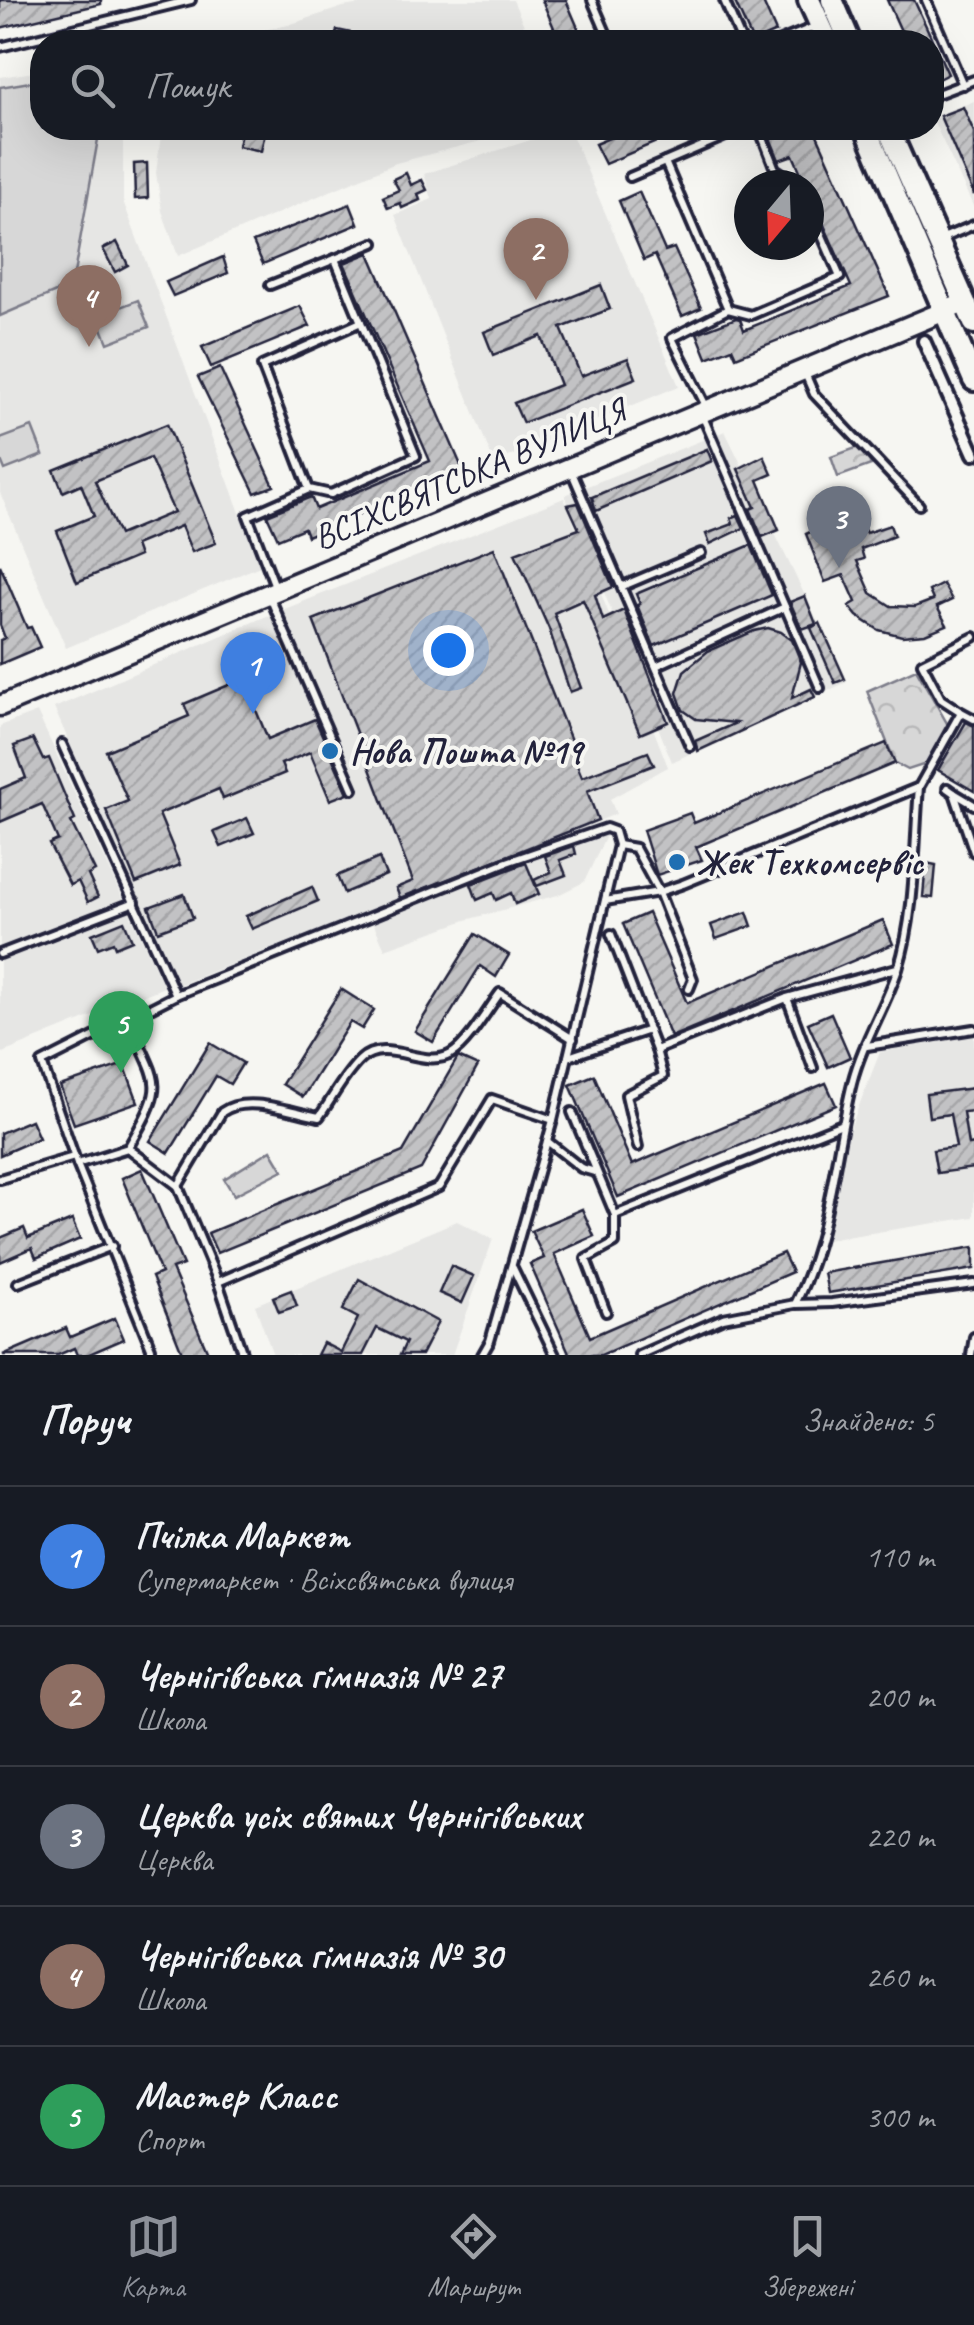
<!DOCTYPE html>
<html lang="uk">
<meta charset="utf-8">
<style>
body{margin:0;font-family:Caveat,sans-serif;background:#20242c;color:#f1f3f6}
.compass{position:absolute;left:734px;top:170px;width:90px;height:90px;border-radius:50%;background:#171b24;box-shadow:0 10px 40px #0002;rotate:199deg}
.you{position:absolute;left:448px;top:650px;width:35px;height:35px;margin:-25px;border:8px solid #fff;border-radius:50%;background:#1a73e8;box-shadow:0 0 0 15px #1a73e833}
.badge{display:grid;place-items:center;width:65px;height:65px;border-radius:50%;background:#8c9099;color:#fff;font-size:32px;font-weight:700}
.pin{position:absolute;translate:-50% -82px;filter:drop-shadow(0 2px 5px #0008)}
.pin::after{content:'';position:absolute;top:52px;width:35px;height:30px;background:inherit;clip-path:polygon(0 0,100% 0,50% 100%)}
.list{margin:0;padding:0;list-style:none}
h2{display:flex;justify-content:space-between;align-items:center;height:130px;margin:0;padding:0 40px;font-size:42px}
h2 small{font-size:32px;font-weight:400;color:#9ea1a6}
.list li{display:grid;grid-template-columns:65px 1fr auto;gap:30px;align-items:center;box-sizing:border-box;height:140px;padding:0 40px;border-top:2px solid #363941}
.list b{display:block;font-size:38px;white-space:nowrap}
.list p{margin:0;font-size:32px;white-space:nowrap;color:#9ea1a6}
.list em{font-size:32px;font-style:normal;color:#9ea1a6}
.icon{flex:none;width:55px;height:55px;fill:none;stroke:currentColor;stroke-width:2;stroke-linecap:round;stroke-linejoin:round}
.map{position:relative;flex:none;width:974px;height:1355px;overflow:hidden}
.search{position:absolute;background:#171b24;box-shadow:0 10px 40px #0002;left:30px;right:30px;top:30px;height:110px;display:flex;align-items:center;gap:25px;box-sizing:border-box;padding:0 35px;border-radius:40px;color:#9ea1a6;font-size:38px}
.sheet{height:830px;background:#171b24}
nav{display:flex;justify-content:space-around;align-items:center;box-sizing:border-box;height:140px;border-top:2px solid #363941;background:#171b24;font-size:28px;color:#9ea1a6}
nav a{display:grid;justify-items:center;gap:5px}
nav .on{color:#8c9099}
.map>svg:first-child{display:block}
.built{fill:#e6e6e4}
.park{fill:url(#park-crowns);stroke:#7c7c89;stroke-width:2.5}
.pitch{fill:#d7d7d7;stroke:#7c7c89;stroke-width:2.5}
.building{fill:url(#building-hatch);stroke:#22223b;stroke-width:2.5;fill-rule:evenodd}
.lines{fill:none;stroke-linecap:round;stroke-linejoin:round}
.service-casing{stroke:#22223b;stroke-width:14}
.pedestrian-casing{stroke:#22223b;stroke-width:18}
.tertiary-casing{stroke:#22223b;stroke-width:25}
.secondary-casing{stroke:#22223b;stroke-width:28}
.service{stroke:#f6f6f2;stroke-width:6}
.pedestrian{stroke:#f6f6f2;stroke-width:10}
.tertiary{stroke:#f6f6f2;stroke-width:18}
.secondary{stroke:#f6f6f2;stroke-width:20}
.poi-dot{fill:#1f6fb2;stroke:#f6f6f2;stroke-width:4}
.labels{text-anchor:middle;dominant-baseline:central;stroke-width:8;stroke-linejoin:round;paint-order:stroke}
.street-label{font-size:35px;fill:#22223b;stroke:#f6f6f2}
.poi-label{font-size:35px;font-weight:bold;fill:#22223b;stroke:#f6f6f2;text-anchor:start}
</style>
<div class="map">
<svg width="974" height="1355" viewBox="0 0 974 1355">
<defs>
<pattern id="park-crowns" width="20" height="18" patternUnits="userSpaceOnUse" patternTransform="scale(2.5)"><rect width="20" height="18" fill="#d7d7d7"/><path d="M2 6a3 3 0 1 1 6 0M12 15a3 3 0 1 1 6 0" fill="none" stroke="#b8b8b9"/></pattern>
<pattern id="building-hatch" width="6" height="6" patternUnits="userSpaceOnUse" patternTransform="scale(2.5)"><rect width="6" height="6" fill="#c2c2c4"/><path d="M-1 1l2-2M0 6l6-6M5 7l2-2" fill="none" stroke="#a6a6a9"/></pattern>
</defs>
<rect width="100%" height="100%" fill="#f6f6f2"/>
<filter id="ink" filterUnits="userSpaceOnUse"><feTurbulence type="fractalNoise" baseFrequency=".01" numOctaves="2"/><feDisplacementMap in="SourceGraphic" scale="20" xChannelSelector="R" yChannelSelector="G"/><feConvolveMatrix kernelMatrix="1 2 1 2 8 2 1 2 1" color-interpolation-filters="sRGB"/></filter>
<g filter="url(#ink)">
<g class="built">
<polygon points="384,0 513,0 531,42 208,42 288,25 343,7"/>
<polygon points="42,71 42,128 123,128 123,201 260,566 66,648 0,493 0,77"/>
<polygon points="974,101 974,208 932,118"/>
<polygon points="162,128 569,128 679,386 494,463 395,215 432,199 424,174 562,130 500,136 396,163 178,256 162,211 156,173"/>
<polygon points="725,431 847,682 672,762 565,495"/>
<polygon points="564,498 668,767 610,799 616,814 178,985 54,708 262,618"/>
<polygon points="37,712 164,987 0,1054 0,726"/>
<polygon points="607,834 584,882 558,895 466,920 385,949 372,920 561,847"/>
<polygon points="974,1036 974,1217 826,1240 842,1149 880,1052"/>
<polygon points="457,1221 493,1239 452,1355 273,1355 255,1305"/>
</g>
<g class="park">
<polygon points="864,445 871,465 838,477 831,457"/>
<polygon points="916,669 948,725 926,764 908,770 895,763 867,691"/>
</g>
<g class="pitch">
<polygon points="42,80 42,128 100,128 72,285 0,316 0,87"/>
<polygon points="138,300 149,327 108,343 97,316"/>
<polygon points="32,427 43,455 5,470 0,458 0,439"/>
<polygon points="271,1150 283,1170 234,1195 224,1179"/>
</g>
<g class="building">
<polygon points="0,0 101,0 101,4 0,28"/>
<polygon points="542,0 566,0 584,42 560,42"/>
<polygon points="734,0 762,0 776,32 753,42"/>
<polygon points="887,0 914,0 948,74 932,82 932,42 906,42"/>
<polygon points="337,30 375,38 375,42 334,42"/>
<polygon points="963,107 974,132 974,195 940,116"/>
<polygon points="242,128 266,128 261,151 238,146"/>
<polygon points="633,128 689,128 605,164 595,144"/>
<polygon points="766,128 814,128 889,296 736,357 732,348 707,358 697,333 736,318 740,319 744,330 851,286 793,155 779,160"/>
<polygon points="147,163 148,198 135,199 134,164"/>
<polygon points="406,173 411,185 422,180 427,190 418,194 420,200 402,208 400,203 388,208 383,197 399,190 393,179"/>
<polygon points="639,192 665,251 674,248 701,308 682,316 655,255 644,260 619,201"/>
<polygon points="350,204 358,224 263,264 253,242"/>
<polygon points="117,242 128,265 115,272 103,249"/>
<polygon points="369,253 463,470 307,536 304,528 278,539 267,515 311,497 316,509 430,461 344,263"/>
<polygon points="223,257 228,273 173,296 166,282"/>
<polygon points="601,285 610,309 561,328 581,376 628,358 636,378 523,423 514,403 560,385 541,336 493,355 484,332"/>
<polygon points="300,306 310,326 211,367 202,347"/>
<polygon points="220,368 274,486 255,493 198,377"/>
<path d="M167,424L216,543L192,552L181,526L135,545L139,556L77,582L57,531L94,516L81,484L63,492L54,470ZM150,458L174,512L119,535L95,481Z"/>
<polygon points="707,449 712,461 596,511 592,497"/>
<polygon points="764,456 772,474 758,480 779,530 762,537 750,509 755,507 738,469"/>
<polygon points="827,497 835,517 844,514 851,532 863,527 866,533 890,525 894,536 861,549 864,559 857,561 871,593 891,606 915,607 933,600 929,591 943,584 952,600 937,607 947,625 925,634 902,636 879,630 857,616 849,606 856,602 844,575 825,582 806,534 821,527 812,503"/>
<polygon points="578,503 613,587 595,595 603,620 624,610 668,722 640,734 583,600 554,613 581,688 570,692 549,629 515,553 579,529 568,505"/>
<polygon points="738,515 744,528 710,544 706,534 733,524 731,518"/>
<polygon points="751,545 772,595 654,646 637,605 640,604 636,594"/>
<polygon points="494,548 576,753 573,755 582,777 648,752 654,765 587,791 598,820 400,898 396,888 413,881 313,620"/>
<polygon points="0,565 27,628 31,627 40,647 0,664 0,640 5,638 0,625"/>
<polygon points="805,596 816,624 802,629 790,602"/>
<polygon points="820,623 845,679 835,683 811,628"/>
<polygon points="768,628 781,632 792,640 801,662 792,698 811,689 815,697 698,751 695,741 736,723 696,719 683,710 677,693 684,671 708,651 754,631"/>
<polygon points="243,679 268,739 315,719 348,793 330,800 310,752 281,764 285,773 223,799 219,789 159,814 180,865 136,883 106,810 128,801 106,751 189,716 184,704"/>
<polygon points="966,722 974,726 974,791 938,770"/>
<polygon points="33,739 43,760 49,758 75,820 71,822 95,871 88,875 98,897 88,902 78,881 70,885 49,844 58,840 42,804 0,822 0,789 26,778 14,746"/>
<polygon points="886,743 895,763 696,847 702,860 657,875 643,830 690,813 694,823"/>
<polygon points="247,818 254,833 221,847 214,832"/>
<polygon points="574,846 576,854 560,860 566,875 537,886 534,880 551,872 545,856"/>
<polygon points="379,858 386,875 344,893 337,876"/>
<polygon points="526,863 539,894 515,904 511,893 496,900 493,893 477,900 471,884"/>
<polygon points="926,863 936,865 933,898 923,897"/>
<polygon points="312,887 318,901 252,929 246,916"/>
<polygon points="184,894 193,918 158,931 149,907"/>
<polygon points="747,912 752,926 716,939 711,925"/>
<polygon points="648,913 687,1003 883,920 893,944 671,1037 623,924"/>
<polygon points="124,921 132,940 115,947 113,942 98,948 92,934"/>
<polygon points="475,934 509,955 496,977 480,966 433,1042 415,1031"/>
<polygon points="341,989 374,1010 362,1029 350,1022 303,1097 282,1084"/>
<polygon points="831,1013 850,1057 828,1067 808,1023"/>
<polygon points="210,1043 243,1063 230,1084 216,1076 169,1153 150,1141"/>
<polygon points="458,1057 478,1066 421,1169 217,1253 208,1233 403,1152"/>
<polygon points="124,1064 138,1102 74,1124 60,1086"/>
<polygon points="594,1075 632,1165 826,1083 836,1105 618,1197 570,1085"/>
<polygon points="974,1088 974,1111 963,1112 968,1145 974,1144 974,1168 937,1173 933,1150 956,1147 950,1114 929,1117 926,1094"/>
<polygon points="31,1120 39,1138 0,1155 0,1133"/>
<polygon points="142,1169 183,1265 172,1269 209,1355 183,1355 152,1277 161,1273 122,1178"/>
<polygon points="582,1209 594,1236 554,1254 590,1337 783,1253 792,1272 601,1355 570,1355 530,1264 544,1258 531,1231"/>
<polygon points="72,1220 80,1239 36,1258 32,1248 0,1262 0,1238 24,1228 28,1238"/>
<polygon points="974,1247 974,1269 828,1293 824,1273"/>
<polygon points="451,1266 474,1276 462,1303 439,1293"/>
<polygon points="359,1279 438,1322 421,1355 400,1355 406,1342 377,1328 363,1355 317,1355 323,1343 341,1352 358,1318 343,1310"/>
<polygon points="291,1290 297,1306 279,1312 273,1297"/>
<polygon points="115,1318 124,1339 87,1355 77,1355 74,1348 58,1355 3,1355 66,1328 70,1337"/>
</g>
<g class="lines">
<defs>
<g id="service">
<polyline points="592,0 610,42"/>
<polyline points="724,0 742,42"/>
<polyline points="926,0 963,85"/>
<polyline points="778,42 819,25"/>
<polyline points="0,47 191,0"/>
<polyline points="932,96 974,80"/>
<polyline points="759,128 775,169 800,185"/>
<polyline points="665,162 728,309"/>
<polyline points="630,177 744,128"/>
<polyline points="943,238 974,225"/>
<polyline points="270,285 335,259"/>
<polyline points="804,371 814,394 919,505"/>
<polyline points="707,408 672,338 728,309 751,315 840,277 809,206"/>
<polyline points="703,417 820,688"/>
<polyline points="570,468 690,746"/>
<polyline points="309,489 262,366 361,322"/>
<polyline points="623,586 701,553"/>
<polyline points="276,589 248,516 309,489 331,494 416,456 335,259 374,243"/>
<polyline points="269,595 353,789"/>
<polyline points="656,666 785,607"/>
<polyline points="961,712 974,719"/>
<polyline points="62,744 176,995 504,863 606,828 614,831 618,845 553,1120 490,1341 482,1355"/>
<polyline points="947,788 954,793 974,852"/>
<polyline points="954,793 974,805"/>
<polyline points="618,845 635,848 659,892 693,979 689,989"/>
<polyline points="605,901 659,892 683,884 919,787 961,712 941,699 922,663 974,637"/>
<polyline points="611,934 656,1050 787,998 897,968"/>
<polyline points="0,954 135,902"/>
<polyline points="787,998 813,1068"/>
<polyline points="867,1046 974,1029"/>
<polyline points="568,1057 646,1031"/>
<polyline points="572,1112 615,1215 842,1124"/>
<polyline points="547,1141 581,1168 595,1172"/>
<polyline points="638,1147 626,1095 663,1076 656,1050"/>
<path d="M128,1148C166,1081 160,1089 129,1021"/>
<polyline points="77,1164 42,1063 176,995"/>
<polyline points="0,1179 74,1157"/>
<polyline points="178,1186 218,1282 243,1355"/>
<polyline points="513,1268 555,1355"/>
<polyline points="218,1282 439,1187 492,1099 553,1120"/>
<polyline points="18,1283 112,1246"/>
<polyline points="797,1304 832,1303 974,1284"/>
<polyline points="606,1312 586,1259 615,1243 615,1215"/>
<path d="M151,1355V1348L77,1164L128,1148L178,1186L222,1112C246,1094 291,1112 319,1117C332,1099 344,1075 360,1060C386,1036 424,1070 451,1054C468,1044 488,1009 500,993L573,1039"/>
<path d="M639,1355L723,1318L795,1304C830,1235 834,1156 852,1083C862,1043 885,1008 898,969C916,912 914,847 919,787"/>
<polyline points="971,1355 974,1337"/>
</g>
<polyline id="pedestrian" points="924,341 974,454"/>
<polyline id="tertiary" points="0,706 964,303"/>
<g id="secondary">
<polyline points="809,0 828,42"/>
<polyline points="832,0 850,42"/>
<polyline points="866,128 974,380"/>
<polyline points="888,128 974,323"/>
</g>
</defs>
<use href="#service" class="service-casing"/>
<use href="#pedestrian" class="pedestrian-casing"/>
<use href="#tertiary" class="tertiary-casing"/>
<use href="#secondary" class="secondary-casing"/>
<use href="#service" class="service"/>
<use href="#pedestrian" class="pedestrian"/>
<use href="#tertiary" class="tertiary"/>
<use href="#secondary" class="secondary"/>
</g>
</g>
<g class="poi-dot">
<circle cx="330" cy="751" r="10"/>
<circle cx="677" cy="862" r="10"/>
</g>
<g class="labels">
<g class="street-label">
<text transform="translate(469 474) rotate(-23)">ВСІХСВЯТСЬКА ВУЛИЦЯ</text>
</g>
<g class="poi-label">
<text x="350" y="751">Нова Пошта №19</text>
<text x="697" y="862">Жек Техкомсервіс</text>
</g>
</g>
</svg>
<svg class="compass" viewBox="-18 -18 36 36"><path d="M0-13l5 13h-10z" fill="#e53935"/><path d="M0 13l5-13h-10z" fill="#9ea1a6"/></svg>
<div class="you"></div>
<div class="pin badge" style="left:253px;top:714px;background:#3f7fe0">1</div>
<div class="pin badge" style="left:536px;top:300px;background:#8d6e63">2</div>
<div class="pin badge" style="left:839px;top:568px;background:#6b7280">3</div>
<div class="pin badge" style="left:89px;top:347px;background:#8d6e63">4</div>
<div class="pin badge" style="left:121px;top:1073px;background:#2e9e5b">5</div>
<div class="search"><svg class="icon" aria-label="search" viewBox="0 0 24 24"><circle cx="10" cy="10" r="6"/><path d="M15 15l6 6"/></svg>Пошук</div>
</div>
<section class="sheet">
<h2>Поруч<small>Знайдено: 5</small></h2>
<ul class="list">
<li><span class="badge" style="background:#3f7fe0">1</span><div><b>Пчілка Маркет</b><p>Супермаркет · Всіхсвятська вулиця</p></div><em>110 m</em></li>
<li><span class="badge" style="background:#8d6e63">2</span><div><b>Чернігівська гімназія № 27</b><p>Школа</p></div><em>200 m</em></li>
<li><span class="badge" style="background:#6b7280">3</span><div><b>Церква усіх святих Чернігівських</b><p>Церква</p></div><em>220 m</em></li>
<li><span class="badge" style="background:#8d6e63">4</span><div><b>Чернігівська гімназія № 30</b><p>Школа</p></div><em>260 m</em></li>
<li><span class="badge" style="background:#2e9e5b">5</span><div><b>Мастер Класс</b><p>Спорт</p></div><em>300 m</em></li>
</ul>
</section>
<nav>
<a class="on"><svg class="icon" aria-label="map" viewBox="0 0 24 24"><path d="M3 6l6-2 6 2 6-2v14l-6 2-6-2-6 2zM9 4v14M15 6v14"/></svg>Карта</a>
<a><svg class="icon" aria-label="directions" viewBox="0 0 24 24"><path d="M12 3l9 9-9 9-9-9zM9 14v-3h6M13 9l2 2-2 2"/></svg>Маршрут</a>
<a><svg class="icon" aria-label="saved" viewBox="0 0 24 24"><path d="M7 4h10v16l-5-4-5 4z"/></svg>Збережені</a>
</nav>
